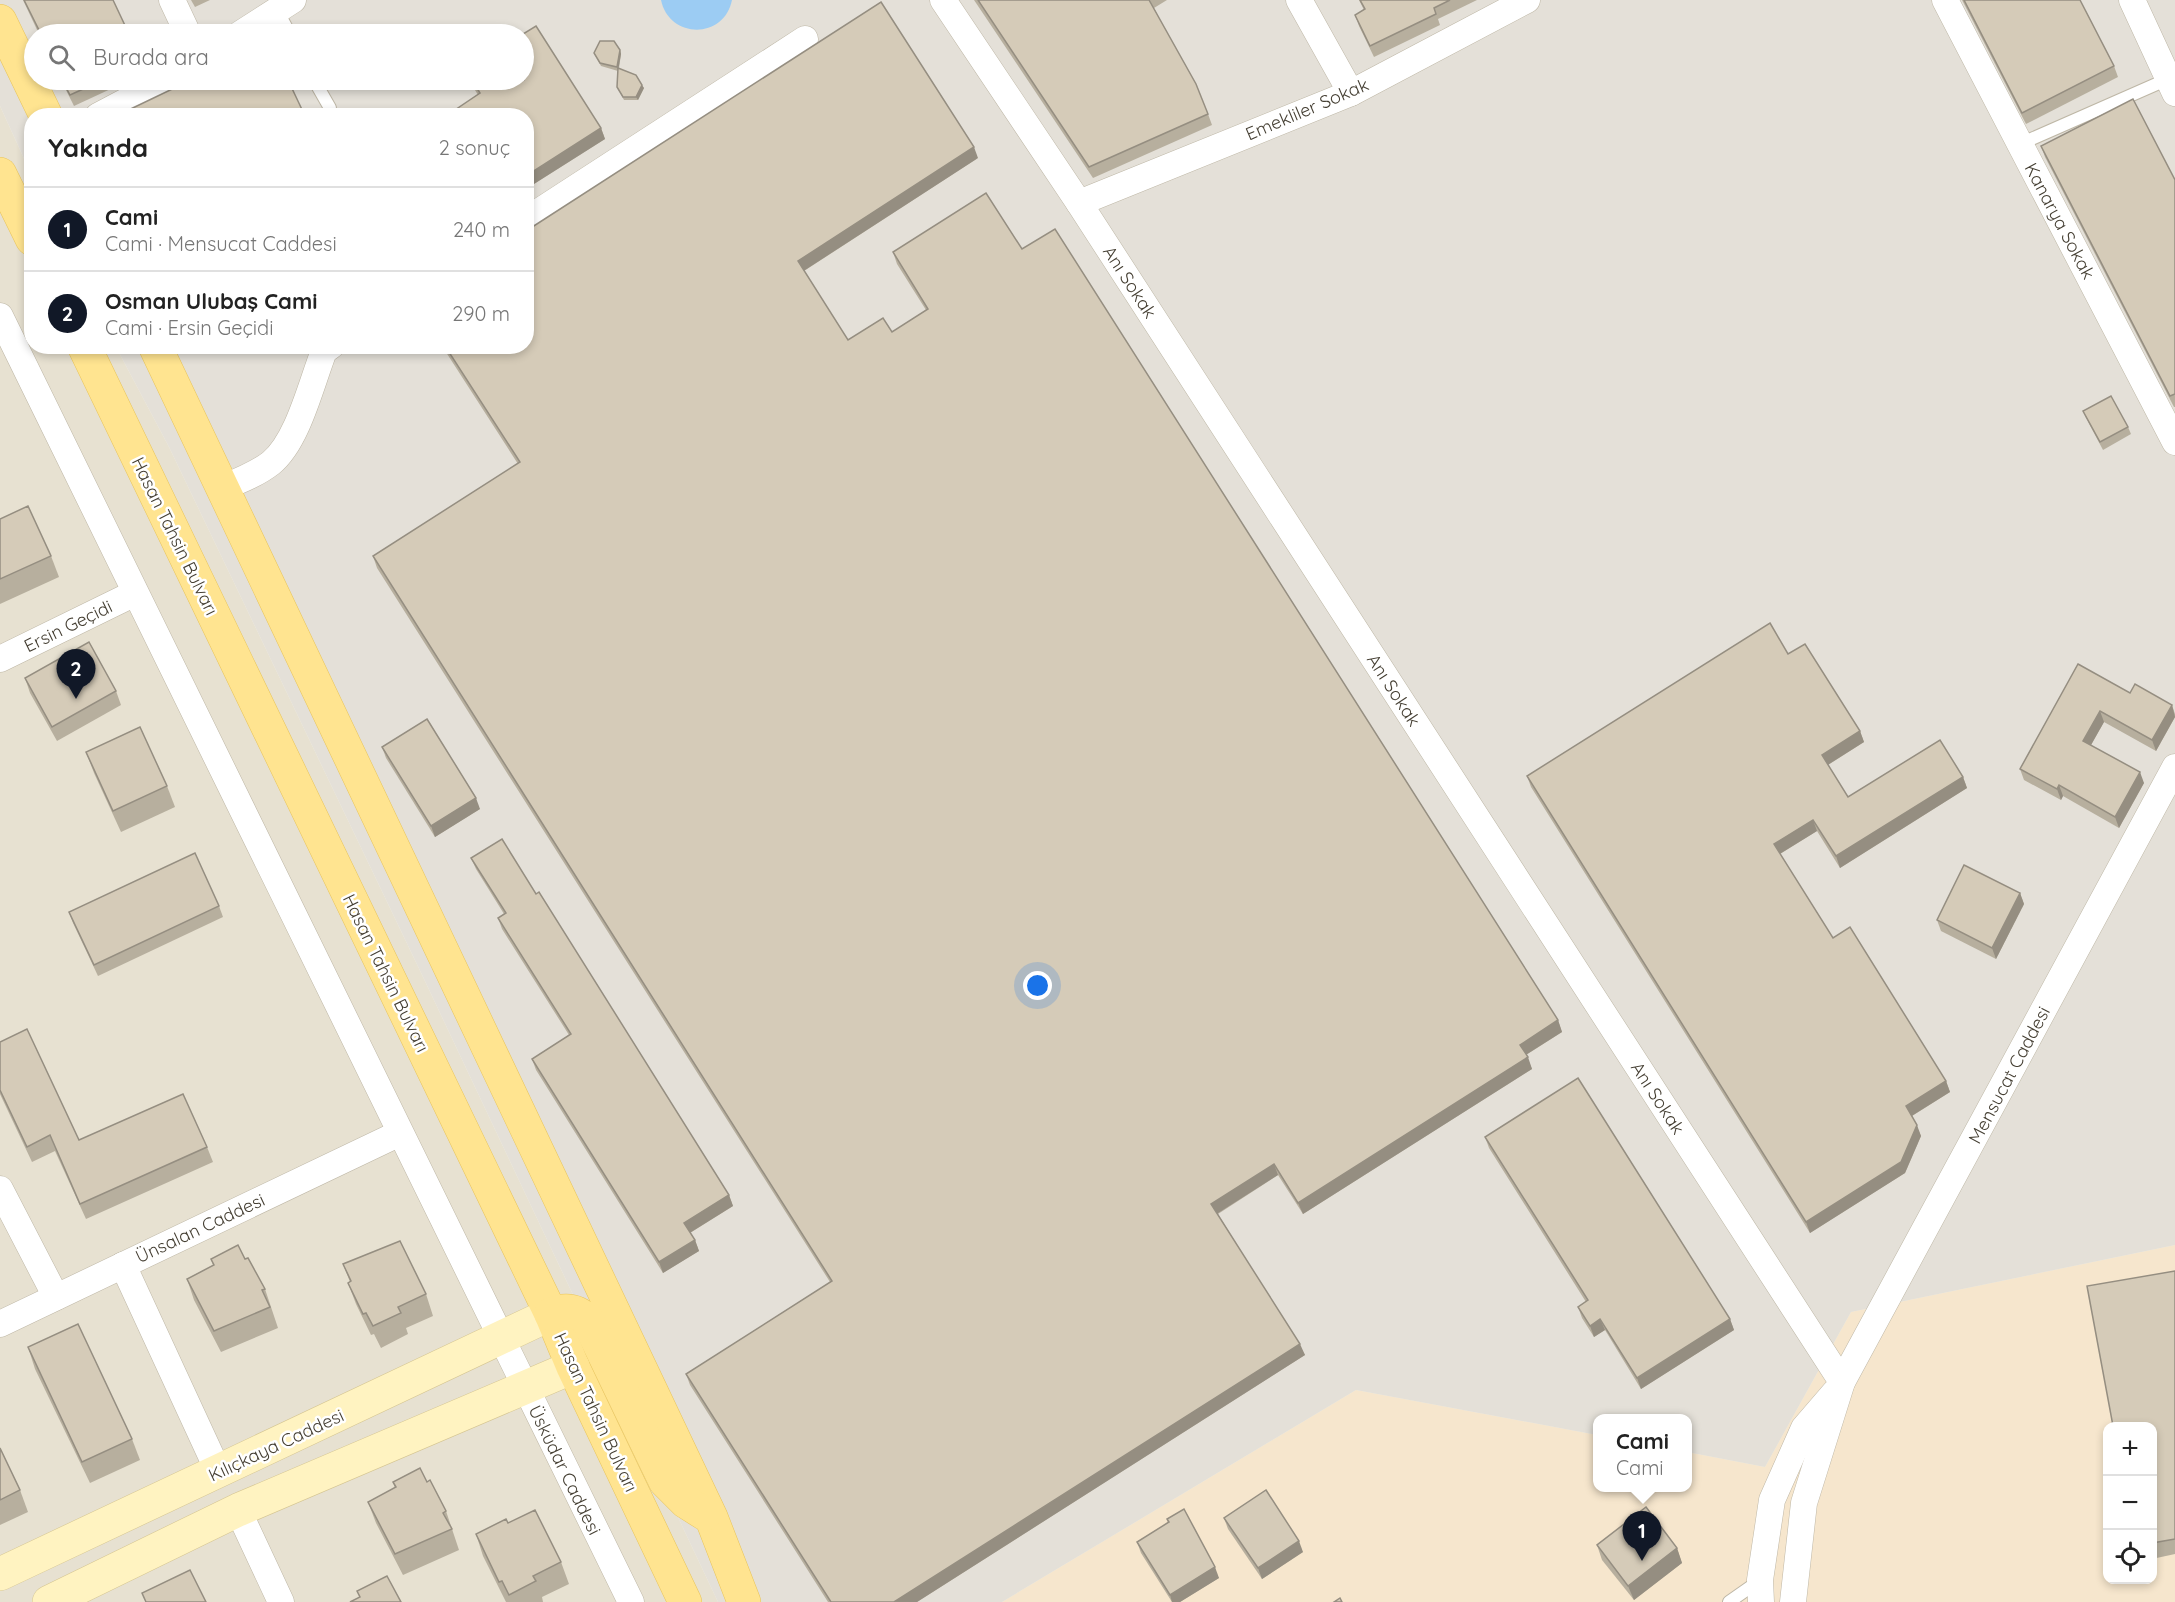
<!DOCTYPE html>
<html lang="tr">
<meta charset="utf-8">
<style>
body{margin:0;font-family:Quicksand,sans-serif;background:#f6f6f6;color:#222}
.controls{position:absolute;right:18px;bottom:18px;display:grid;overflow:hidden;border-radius:12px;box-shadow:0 3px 9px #0003}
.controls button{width:54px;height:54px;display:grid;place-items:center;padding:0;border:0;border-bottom:2px solid #e0e0e0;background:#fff;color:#222;font:30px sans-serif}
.you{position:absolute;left:1038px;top:986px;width:21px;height:21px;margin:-15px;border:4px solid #fff;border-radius:50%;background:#1a73e8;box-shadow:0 0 0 9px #1a73e833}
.badge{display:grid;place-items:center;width:39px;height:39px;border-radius:50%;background:#111827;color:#fff;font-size:20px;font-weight:700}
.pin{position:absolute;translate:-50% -50px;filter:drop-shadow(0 2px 3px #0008)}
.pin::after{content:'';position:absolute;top:32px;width:21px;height:18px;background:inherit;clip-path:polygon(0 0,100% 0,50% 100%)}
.popup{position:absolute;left:1593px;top:1414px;width:99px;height:78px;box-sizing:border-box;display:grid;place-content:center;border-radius:12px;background:#fff;filter:drop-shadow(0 2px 4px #0005);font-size:20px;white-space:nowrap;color:#767676}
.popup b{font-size:22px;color:#222}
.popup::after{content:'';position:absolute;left:50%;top:100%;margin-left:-12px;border:12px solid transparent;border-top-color:#fff}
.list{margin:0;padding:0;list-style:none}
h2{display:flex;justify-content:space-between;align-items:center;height:78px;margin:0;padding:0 24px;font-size:26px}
h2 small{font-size:20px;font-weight:400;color:#767676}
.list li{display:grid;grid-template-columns:39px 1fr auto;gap:18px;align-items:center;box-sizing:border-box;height:84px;padding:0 24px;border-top:2px solid #e0e0e0}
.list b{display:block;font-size:22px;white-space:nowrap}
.list p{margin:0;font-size:20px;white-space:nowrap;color:#767676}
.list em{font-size:20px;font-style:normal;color:#767676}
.icon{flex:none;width:33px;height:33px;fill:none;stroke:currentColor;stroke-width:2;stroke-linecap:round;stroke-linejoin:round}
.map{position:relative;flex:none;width:2175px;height:1602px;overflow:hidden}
.search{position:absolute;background:#fff;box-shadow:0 3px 9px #0003;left:24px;top:24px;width:510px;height:66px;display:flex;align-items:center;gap:15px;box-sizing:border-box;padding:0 21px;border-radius:33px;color:#767676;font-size:22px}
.panel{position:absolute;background:#fff;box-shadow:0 3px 9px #0003;left:24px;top:108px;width:510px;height:246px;border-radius:24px}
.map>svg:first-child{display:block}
.residential{fill:#e7e1d1}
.commercial{fill:#f6e6cd;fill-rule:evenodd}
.industrial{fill:#e4e0d8;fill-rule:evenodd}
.water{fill:#9cccf3}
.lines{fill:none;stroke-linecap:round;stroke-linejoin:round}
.lane-casing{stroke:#beb7a6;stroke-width:14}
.street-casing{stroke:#beb7a6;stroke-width:27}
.secondary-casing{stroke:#d5c591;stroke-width:34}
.primary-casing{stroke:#e8c45b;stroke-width:34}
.lane{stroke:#fff;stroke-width:12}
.street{stroke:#fff;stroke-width:26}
.secondary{stroke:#fff3c1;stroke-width:33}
.primary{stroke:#ffe490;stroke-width:33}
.wall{fill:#b7af9e}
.shaded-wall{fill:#958e81}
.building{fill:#d5cbb8;stroke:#958e81;stroke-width:1.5}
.labels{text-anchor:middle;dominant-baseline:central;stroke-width:5;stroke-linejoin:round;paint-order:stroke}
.street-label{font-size:18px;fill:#453f33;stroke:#fff}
</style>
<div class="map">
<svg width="2175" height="1602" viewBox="0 0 2175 1602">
<rect width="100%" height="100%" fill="#f3efe3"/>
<polygon class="residential" points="0,106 31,174 32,346 116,347 169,447 424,979 718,1602 0,1602"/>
<path class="commercial" d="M2175,1245V1602H1002L1356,1390L1597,1435V1488H1687V1452L1765,1467L1851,1312ZM2108,1426H2152V1580H2108Z"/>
<path class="industrial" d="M0,0H2175V1245L1851,1312L1765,1467L1687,1452V1418H1597V1435L1356,1390L1002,1602H718L424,979L169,447L116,347L526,346V116H32L31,174L0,106ZM34,34H524V80H34Z"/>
<path class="water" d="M661,0H732C724,40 669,39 661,0Z"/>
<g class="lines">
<defs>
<g id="lane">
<polyline points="277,10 290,34"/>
<polyline points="314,80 330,108"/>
<polyline points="2020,144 2168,79"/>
<polyline points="1729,1602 1759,1581"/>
</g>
<g id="street">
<polyline points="172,0 188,34"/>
<polyline points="943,0 1079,203 1842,1382"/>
<polyline points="1299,0 1351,93"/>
<polyline points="1945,0 2175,442"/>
<polyline points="2132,0 2175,93"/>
<polyline points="240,34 293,0"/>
<polyline points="98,116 166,80"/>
<polyline points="1079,203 1351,93 1527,0"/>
<polyline points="526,220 805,39"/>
<polyline points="0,316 631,1602"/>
<path d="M222,488C239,481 257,474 271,463C298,441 311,384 324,351L331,346"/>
<polyline points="0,659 135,593"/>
<polyline points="0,1189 56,1297"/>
<polyline points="123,1265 219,1473"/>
<polyline points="0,1324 400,1133"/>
<polyline points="238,1510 281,1602"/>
<polyline points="1761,1602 1760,1580 1772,1500 1804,1428 1835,1392"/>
<polyline points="1793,1602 1804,1503 1842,1382 2175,767"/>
</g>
<g id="secondary">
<polyline points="0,1574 551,1314"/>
<polyline points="49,1602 238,1510 573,1367"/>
</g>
<g id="primary">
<polyline points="0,21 46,116"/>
<polyline points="0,174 32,239"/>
<polyline points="84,346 551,1314 573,1367 685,1602"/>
<polyline points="155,346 711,1517 744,1602"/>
<path d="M551,1314C566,1308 577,1310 588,1321L665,1481L686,1502L705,1514"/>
</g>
</defs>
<use href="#lane" class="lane-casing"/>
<use href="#street" class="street-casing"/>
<use href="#secondary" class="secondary-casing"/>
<use href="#primary" class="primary-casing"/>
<use href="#lane" class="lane"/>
<use href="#street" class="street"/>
<use href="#secondary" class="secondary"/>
<use href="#primary" class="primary"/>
</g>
<g class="wall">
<polygon points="23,0 113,0 129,34 39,34"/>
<polygon points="191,0 210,0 195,7"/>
<polygon points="974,0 1167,0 1154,8 1208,114 1212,125 1093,178"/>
<polygon points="1359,0 1477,0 1438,19 1440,25 1374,57 1359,26 1355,15 1364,10"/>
<polygon points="1962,0 2080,0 2114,66 2118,77 2026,124"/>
<polygon points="620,50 621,54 619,68 644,88 638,100 624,100 617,87 618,71 601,66 594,53"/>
<polygon points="61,80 130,80 74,106"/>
<polygon points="469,80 524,80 601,128 605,139 526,189 526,116 478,95"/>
<polygon points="2041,146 2175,180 2175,407 2174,407 2045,157"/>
<polygon points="978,158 804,271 848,340 892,332 926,310 897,264 893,252 1022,249 1558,1020 1562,1032 1526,1055 1532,1069 1303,1214 1278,1175 1218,1214 1305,1355 917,1602 828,1602 690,1385 686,1374 830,1282 377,568 373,556 518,464 442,346 526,346"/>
<polygon points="2083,411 2128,427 2131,434 2103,450 2086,418"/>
<polygon points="0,519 51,556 59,577 0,604"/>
<polygon points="1788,654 1860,731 1864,742 1828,765 1848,797 1963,777 1967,788 1840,868 1817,831 1780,854 1833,938 1946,1081 1950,1092 1912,1116 1921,1136 1905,1173 1810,1233 1531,787 1527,776"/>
<polygon points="2078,664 2130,693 2172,705 2175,714 2175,717 2156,751 2104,722 2091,745 2144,783 2119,828 2063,796 2061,800 2024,780 2020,769"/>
<polygon points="25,678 116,691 121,705 57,741 30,693"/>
<polygon points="382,747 480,809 435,837 386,758"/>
<polygon points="86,752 167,786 175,807 121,832 94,773"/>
<polygon points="471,858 536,894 729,1195 733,1206 690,1233 695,1240 699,1251 663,1273 536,1070 532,1059 569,1035 502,929 498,918 504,914 476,869"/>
<polygon points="2020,893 2024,904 1996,959 1941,931 1937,920"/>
<polygon points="219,906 223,917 98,976 73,923 69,912"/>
<polygon points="0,1042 79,1140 207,1147 213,1162 86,1219 55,1151 32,1162 0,1094"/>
<polygon points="1485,1137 1730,1319 1734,1330 1641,1389 1605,1330 1594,1337 1582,1318 1578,1307 1586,1302 1489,1148"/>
<polygon points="211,1259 245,1259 265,1289 278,1328 221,1352 194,1300 187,1279 213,1265"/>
<polygon points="343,1264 426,1294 433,1316 406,1328 408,1334 381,1348 374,1334 371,1335 356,1304 348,1283 350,1282"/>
<polygon points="2175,1271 2175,1554 2152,1559 2152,1426"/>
<polygon points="28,1347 132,1439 140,1460 90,1483 35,1369"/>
<polygon points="0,1448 20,1490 28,1512 0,1525"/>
<polygon points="393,1482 427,1482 446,1511 459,1550 403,1575 376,1523 368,1502 395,1488"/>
<polygon points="1224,1518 1303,1552 1262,1579 1228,1529"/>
<polygon points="1167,1519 1219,1578 1180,1602 1172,1602 1141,1553 1137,1542 1168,1523"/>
<polygon points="508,1523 561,1562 569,1584 542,1597 543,1602 506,1602 483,1556 476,1534"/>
<polygon points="1597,1545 1677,1548 1682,1563 1634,1600 1602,1560"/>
</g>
<g class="shaded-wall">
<polygon points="620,50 621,54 618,71 617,67"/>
<polygon points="642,85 644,88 638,100 636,97"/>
<polygon points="601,128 605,139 526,189 526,176"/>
<polygon points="974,147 978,158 802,272 798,261"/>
<polygon points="2172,705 2175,717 2156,751 2152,740"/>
<polygon points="2100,711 2104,722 2087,752 2083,741"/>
<polygon points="1860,731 1864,742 1826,766 1822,755"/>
<polygon points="2140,772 2144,783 2119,828 2115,817"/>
<polygon points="1963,777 1967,788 1840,868 1836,856"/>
<polygon points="2059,785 2063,796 2061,800 2057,789"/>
<polygon points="476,798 480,809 435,837 431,826"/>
<polygon points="1813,820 1817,831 1778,855 1774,844"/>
<polygon points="2020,893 2024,904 1996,959 1992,948"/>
<polygon points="1558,1020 1562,1032 1524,1056 1520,1045"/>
<polygon points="1528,1057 1532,1069 1303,1214 1298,1203"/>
<polygon points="1946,1081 1950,1092 1910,1117 1906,1106"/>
<polygon points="1917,1125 1921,1136 1905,1173 1810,1233 1806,1222"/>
<polygon points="1274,1164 1278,1175 1215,1215 1211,1204"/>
<polygon points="729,1195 733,1206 688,1234 684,1223"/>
<polygon points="695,1240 699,1251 663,1273 659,1262"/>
<polygon points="1600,1319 1605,1330 1594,1337 1590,1326"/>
<polygon points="1730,1319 1734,1330 1641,1389 1637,1378"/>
<polygon points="1300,1344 1305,1355 917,1602 894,1602"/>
<polygon points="1299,1541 1303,1552 1262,1579 1258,1568"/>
<polygon points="1677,1548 1682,1563 1634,1600 1628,1586"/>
<polygon points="1215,1567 1219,1578 1180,1602 1172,1602 1170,1595"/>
</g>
<g class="building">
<polygon points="24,0 113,0 129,34 41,34"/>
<polygon points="978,0 1149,0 1196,84 1208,114 1089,167"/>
<polygon points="1360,0 1450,0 1434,8 1436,14 1370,46 1355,15 1365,9"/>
<polygon points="1964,0 2080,0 2114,66 2022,113"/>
<polygon points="881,2 974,147 798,261 848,340 883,318 892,332 928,309 893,252 986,193 1022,249 1055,229 1558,1020 1520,1045 1528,1057 1298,1203 1274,1164 1211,1204 1300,1344 894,1602 831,1602 686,1374 832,1281 373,556 520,462 445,346 526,346 526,231"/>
<polygon points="536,26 601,128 526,176 526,116 446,116 480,93 472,80 524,80 524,34 523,34"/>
<polygon points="600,41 614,41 620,50 617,67 600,63 594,53"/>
<polygon points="618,68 636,75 642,85 636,97 623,97 617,87"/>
<polygon points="62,80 103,80 70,95"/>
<polygon points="191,80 288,80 305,116 116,116"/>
<polygon points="2133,99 2175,180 2175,394 2170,396 2041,146"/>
<polygon points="2111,396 2128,427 2100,442 2083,411"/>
<polygon points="28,506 51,556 0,579 0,519"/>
<polygon points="1770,623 1788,654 1805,644 1860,731 1822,755 1848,797 1940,740 1963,777 1836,856 1813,820 1774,844 1833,938 1850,927 1946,1081 1906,1106 1917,1125 1901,1162 1806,1222 1527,776"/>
<polygon points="89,642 116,691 52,727 25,678"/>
<polygon points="2078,664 2130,693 2135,684 2172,705 2152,740 2100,711 2083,741 2140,772 2115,817 2059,785 2057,789 2020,769"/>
<polygon points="427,719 476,798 431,826 382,747"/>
<polygon points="140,727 167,786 113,811 86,752"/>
<polygon points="502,839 536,894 539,892 729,1195 684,1223 695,1240 659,1262 532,1059 571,1034 498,918 506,913 471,858"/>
<polygon points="195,853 219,906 94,965 69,912"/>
<polygon points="1964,865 2020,893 1992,948 1937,920"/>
<polygon points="27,1029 79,1140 183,1094 207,1147 80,1204 50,1135 27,1147 0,1090 0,1042"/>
<polygon points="1578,1078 1730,1319 1637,1378 1600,1319 1590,1326 1578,1307 1588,1300 1485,1137"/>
<polygon points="400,1241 426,1294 398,1307 401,1313 373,1326 366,1313 363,1314 348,1283 351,1281 343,1264"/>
<polygon points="238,1245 245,1259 248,1258 265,1289 262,1290 270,1307 214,1331 187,1279 214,1265 211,1259"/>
<polygon points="2175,1271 2175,1539 2152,1543 2152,1426 2113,1426 2087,1286"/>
<polygon points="78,1324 132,1439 82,1462 28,1347"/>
<polygon points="0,1448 20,1490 0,1500"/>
<polygon points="420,1468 427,1482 430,1480 446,1511 443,1513 452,1529 395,1554 368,1502 396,1487 393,1482"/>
<polygon points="1266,1490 1299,1541 1258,1568 1224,1518"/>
<polygon points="1646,1507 1677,1548 1628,1586 1597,1545"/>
<polygon points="1184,1509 1215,1567 1170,1595 1137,1542 1169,1522 1167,1519"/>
<polygon points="535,1510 561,1562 533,1576 536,1581 509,1595 502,1581 499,1582 476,1534 506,1519 508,1523"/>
<polygon points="190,1570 206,1602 146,1602 142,1593"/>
<polygon points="387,1576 401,1602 350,1602 360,1597 357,1591"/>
<polygon points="1340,1598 1342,1602 1334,1602"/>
</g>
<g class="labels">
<g class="street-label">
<text transform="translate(1307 109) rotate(-23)">Emekliler Sokak</text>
<text transform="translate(2060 221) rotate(62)">Kanarya Sokak</text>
<text transform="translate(1130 282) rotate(57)">Anı Sokak</text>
<text transform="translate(175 536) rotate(64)">Hasan Tahsin Bulvarı</text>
<text transform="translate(68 626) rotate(-26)">Ersin Geçidi</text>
<text transform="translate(1394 690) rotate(57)">Anı Sokak</text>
<text transform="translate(386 973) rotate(64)">Hasan Tahsin Bulvarı</text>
<text transform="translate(2009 1075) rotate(-62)">Mensucat Caddesi</text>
<text transform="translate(1658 1098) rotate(57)">Anı Sokak</text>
<text transform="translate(200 1228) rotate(-25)">Ünsalan Caddesi</text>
<text transform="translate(596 1412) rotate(65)">Hasan Tahsin Bulvarı</text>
<text transform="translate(276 1445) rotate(-25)">Kılıçkaya Caddesi</text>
<text transform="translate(565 1470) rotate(64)">Üsküdar Caddesi</text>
</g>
</g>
</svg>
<div class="controls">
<button>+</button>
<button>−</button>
<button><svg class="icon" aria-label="locate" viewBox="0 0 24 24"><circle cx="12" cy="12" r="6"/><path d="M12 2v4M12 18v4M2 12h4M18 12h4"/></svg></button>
</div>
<div class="you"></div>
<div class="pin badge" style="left:1642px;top:1561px">1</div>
<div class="popup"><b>Cami</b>Cami</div>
<div class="pin badge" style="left:76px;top:699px">2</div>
<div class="search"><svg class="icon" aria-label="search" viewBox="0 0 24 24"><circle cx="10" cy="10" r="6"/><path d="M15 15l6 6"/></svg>Burada ara</div>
<section class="panel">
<h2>Yakında<small>2 sonuç</small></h2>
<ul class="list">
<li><span class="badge">1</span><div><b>Cami</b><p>Cami · Mensucat Caddesi</p></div><em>240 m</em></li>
<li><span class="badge">2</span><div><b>Osman Ulubaş Cami</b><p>Cami · Ersin Geçidi</p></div><em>290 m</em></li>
</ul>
</section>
</div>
